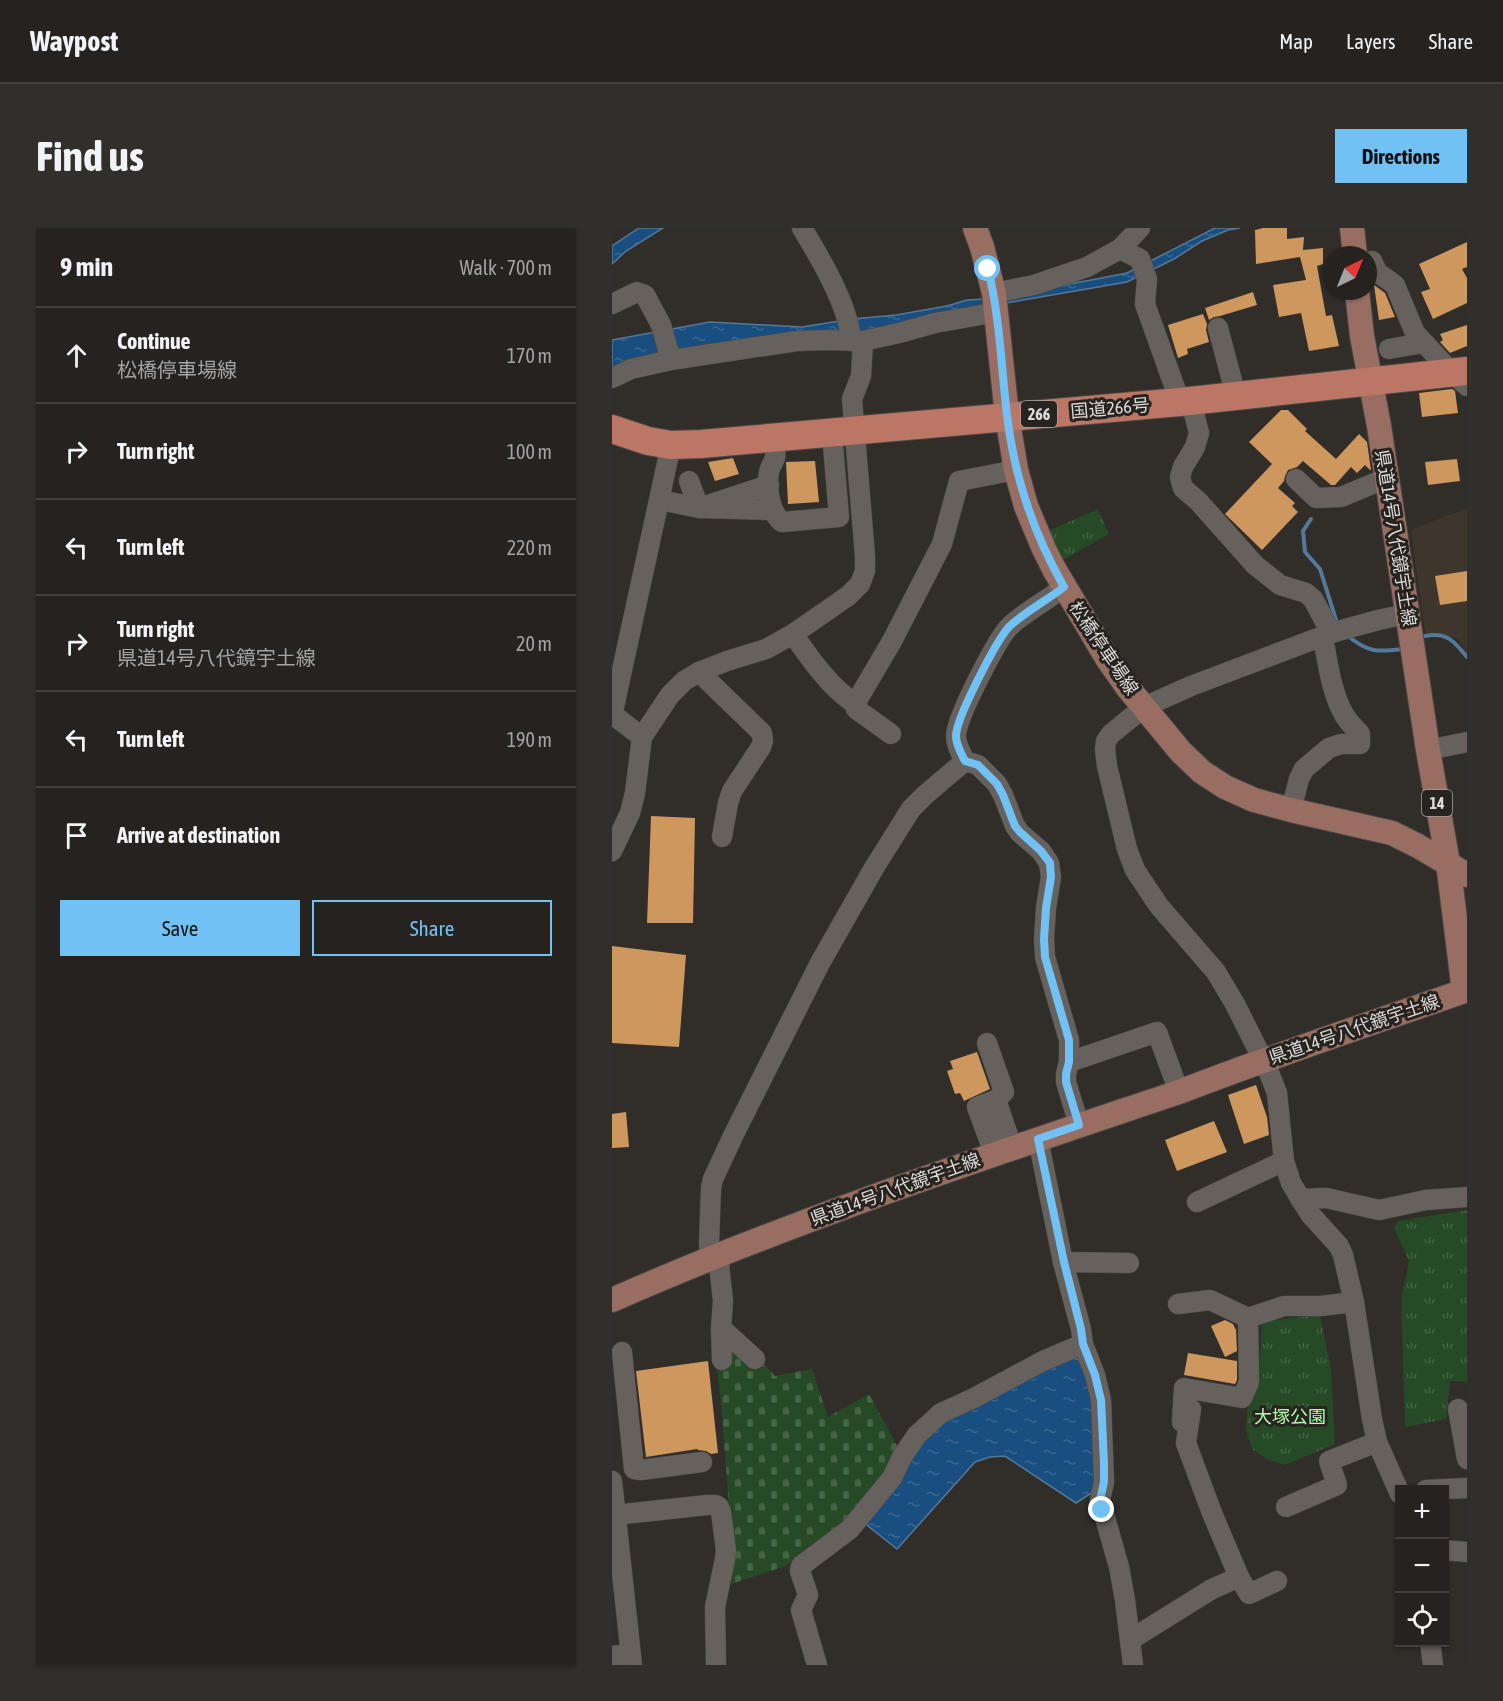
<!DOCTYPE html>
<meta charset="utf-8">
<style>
body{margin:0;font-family:"Asap Condensed","Noto Sans JP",sans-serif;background:#312f2c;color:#f1f3f6}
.controls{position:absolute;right:18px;bottom:18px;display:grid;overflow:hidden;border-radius:0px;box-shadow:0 2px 4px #0004}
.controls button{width:54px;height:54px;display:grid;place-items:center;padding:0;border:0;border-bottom:2px solid #423f3d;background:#25221f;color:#f1f3f6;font:30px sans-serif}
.compass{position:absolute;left:711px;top:18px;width:54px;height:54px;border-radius:50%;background:#25221f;box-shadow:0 2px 4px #0004;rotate:43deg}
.stop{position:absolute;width:18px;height:18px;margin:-14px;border:4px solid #71c1f5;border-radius:50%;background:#fff}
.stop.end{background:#71c1f5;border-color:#fff;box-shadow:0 2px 6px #0008}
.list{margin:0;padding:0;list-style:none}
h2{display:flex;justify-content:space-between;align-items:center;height:78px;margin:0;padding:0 24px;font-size:26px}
h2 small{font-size:20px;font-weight:400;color:#a3a4a4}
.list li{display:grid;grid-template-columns:39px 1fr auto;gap:18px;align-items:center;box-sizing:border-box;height:96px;padding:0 24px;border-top:2px solid #423f3d}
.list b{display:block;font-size:22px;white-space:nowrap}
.list p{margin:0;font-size:20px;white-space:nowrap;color:#a3a4a4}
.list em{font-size:20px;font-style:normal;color:#a3a4a4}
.actions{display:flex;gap:12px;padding:18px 24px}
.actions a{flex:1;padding:14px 0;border:2px solid #71c1f5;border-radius:0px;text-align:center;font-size:21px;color:#71c1f5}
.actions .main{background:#71c1f5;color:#111}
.icon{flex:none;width:33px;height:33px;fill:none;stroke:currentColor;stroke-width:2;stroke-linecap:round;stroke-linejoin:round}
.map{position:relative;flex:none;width:855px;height:1437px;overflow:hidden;border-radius:0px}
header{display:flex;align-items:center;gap:36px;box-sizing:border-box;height:84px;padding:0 30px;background:#25221f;border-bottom:2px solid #423f3d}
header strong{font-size:28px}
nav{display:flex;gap:33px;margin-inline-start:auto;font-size:21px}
.intro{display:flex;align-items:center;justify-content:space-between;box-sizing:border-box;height:144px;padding:0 36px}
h1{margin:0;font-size:42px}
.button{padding:15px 27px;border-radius:0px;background:#71c1f5;color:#111;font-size:21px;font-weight:700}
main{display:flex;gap:36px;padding:0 36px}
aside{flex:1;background:#25221f;border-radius:0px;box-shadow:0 2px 4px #0004}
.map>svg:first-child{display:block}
.built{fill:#3e352c}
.grass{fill:url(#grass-tufts)}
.cemetery{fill:url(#cemetery-stones)}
.water{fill:url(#water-ripples);stroke:#54799a;stroke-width:1.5}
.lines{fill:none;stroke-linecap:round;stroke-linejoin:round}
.stream{stroke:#54799a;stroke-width:4}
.building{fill:#cd975e}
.minor-casing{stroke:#4c4845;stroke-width:21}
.major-casing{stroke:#4c4845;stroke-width:26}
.highway-casing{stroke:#4c4845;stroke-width:30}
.minor{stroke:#66615d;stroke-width:20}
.major{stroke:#996e62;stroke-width:24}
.highway{stroke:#bb7666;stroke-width:28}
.route{stroke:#71c1f5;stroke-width:8}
.labels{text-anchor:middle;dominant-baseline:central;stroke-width:6;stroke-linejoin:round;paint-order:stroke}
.shield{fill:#27231f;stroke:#a7a4a0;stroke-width:1.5}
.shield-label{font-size:16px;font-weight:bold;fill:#dedbd8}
.street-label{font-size:18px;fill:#dedbd8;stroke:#27231f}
.park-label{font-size:18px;fill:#affbad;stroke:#27231f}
</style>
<header>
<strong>Waypost</strong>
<nav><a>Map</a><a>Layers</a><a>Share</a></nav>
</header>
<div class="intro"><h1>Find us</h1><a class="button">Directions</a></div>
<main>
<aside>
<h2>9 min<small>Walk · 700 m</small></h2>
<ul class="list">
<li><svg class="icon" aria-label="ahead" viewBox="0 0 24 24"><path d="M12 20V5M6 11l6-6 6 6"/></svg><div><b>Continue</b><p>松橋停車場線</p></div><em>170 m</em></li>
<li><svg class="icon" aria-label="right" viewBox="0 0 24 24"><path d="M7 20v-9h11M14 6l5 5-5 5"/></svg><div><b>Turn right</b></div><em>100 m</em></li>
<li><svg class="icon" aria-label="left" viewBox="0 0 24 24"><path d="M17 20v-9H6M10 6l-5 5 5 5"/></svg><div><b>Turn left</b></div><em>220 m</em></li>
<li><svg class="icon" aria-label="right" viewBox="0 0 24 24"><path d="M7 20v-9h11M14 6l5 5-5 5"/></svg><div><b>Turn right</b><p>県道14号八代鏡宇土線</p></div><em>20 m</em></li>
<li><svg class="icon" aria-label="left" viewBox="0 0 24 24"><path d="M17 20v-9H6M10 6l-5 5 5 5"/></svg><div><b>Turn left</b></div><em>190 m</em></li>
<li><svg class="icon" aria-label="arrive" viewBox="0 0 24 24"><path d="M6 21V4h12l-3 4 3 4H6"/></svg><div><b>Arrive at destination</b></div></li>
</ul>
<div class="actions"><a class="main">Save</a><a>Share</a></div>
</aside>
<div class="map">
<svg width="855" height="1437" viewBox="0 0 855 1437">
<defs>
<pattern id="grass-tufts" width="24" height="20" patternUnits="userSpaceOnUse" patternTransform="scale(1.5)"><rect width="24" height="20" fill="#254a25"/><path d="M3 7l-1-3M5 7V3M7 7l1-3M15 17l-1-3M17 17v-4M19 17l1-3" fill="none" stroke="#446444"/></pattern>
<pattern id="cemetery-stones" width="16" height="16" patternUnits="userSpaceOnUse" patternTransform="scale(1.5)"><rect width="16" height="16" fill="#254a25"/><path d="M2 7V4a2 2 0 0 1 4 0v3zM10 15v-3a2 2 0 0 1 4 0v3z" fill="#446444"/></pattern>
<pattern id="water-ripples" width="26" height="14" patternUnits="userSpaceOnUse" patternTransform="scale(1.5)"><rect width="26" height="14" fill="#194f80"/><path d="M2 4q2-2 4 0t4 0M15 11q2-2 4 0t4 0" fill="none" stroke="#3a6891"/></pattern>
</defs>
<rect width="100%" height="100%" fill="#312d29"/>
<polygon class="built" points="855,280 855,425 845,410 813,405 799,302"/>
<g class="grass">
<polygon points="486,281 497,306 447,334 434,304"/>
<polygon points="855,982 855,1154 838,1153 834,1191 793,1199 789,1072 797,1033 782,1001 786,993"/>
<polygon points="708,1087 719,1141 723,1216 673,1237 655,1231 640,1221 634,1202 636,1174 646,1153 650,1093"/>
</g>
<polygon class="cemetery" points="139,1122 163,1148 200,1141 216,1189 257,1166 287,1221 248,1282 192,1328 171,1339 119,1356 120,1315 108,1162 103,1125"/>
<g class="water">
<polygon points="27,0 51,0 14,23 0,36 0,18"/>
<polygon points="603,0 628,0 616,2 590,13 562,31 515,54 371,79 284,100 0,142 0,112 98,94 190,99 240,91 284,87 335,78 355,72 372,71 474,53 515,45"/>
<path d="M452,1129C468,1130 470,1132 477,1145L487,1257L478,1266L464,1275L393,1228L378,1229L363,1234L285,1321L251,1294L297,1230L332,1188Z"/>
</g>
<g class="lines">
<g class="stream">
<polyline points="699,291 691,303 693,324 708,341 725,395"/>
<path d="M736,408C757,425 765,424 791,421"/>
<path d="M813,408C835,404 842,413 855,429"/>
</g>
</g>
<g class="building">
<polygon points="651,0 675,0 675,11 692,9 691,22 711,20 711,36 705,38 714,88 720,87 727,118 697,123 689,85 667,89 661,57 694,52 688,29 644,36 643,2"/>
<polygon points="855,14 855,39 850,41 855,50 855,75 821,91 809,64 818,61 807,36"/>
<polygon points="762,57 773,65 783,89 767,92"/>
<polygon points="641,64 645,77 608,88 602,89 597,92 593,80"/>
<polygon points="591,86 595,96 594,102 597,114 575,121 576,126 566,130 556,97"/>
<polygon points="855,97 855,118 838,125 828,114 831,112 828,106"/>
<polygon points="840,161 843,163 846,185 810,189 807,165"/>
<polygon points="669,182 676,182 695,201 693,203 724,231 747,206 755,214 759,242 758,242 753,237 745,245 739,239 723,257 719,257 691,233 685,239 676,242 673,248 672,253 666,260 683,275 680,278 686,284 650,322 613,286 660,236 637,214"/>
<polygon points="121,230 127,246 103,253 96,234"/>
<polygon points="845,231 848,253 816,257 813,234"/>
<polygon points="203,233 207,274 176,276 174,234"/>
<polygon points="855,343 855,373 828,377 823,348"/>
<polygon points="39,588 83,590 81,695 35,695"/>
<polygon points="0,718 74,727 67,819 0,815"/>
<polygon points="365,824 378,861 352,873 348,865 343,866 335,843 341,841 338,833"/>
<polygon points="644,857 655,889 657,907 632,916 616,867"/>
<polygon points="14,884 17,919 0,920 0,886"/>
<polygon points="602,893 615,924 565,943 553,912"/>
<polygon points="613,1092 621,1096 624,1102 625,1123 613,1129 599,1098"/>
<polygon points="576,1125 625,1133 625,1152 623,1156 572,1147"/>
<polygon points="96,1133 106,1225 99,1226 94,1223 86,1222 85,1221 34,1229 24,1143"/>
</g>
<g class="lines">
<defs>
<g id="minor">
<path d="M190,0C207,28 238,80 239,113"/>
<polyline points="508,21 528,31 535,51 533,76 568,174"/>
<polyline points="756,34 760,33 765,44 783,57 803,105 840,145 855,158"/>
<polyline points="382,65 422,57 475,39 508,21 528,0"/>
<polyline points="0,76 25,64 33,67 49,97 59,132"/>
<polyline points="606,100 624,168"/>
<polyline points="777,121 811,115"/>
<polyline points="0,150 19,141 59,132 185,113 215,112 251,113 287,105 323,95 385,84"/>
<polyline points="579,173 587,205 583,219 571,239 568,249 571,260 587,274 643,337 668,357 694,365 701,371 719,405"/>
<path d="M162,211C163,217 164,225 163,230C161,235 158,239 157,244C154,259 158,285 170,294L227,289L220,205"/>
<polyline points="684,251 704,270 729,269 775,250"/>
<polyline points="77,253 87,280 157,257"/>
<polyline points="48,272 87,280 160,282"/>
<path d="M452,359C437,371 408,387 396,400C384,414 344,490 344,508C344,517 349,525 353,533L366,537L385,556L391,567L403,598L408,605L429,623L437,635L439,649L434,680L432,711L433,729L457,812V834L454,846V854L467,897"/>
<path d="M181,406C199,432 217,458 243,476"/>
<polyline points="87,444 150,505 151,513 149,519 120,563 116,575 110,609"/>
<polyline points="0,486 30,509"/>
<polyline points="0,488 59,217"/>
<polyline points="279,506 244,481 243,476 280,413 330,316 347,253 404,242"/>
<polyline points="816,522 855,514"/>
<path d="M679,582L687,551L692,541L717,520L729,516H748V506C745,502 741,499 738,495C721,476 715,433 711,408"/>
<polyline points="0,623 18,585 23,565 30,509 58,467 72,453 87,444 115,433 154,421 181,406 236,368 248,356 253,343 253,328 240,171 249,148 251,113"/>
<polyline points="375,815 392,864 384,872"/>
<polyline points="457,834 545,804 567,864"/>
<polyline points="426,911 451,1034 469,1101 471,1116 483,1147 489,1172 492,1254 488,1272 507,1339 513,1372 521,1437"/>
<polyline points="382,925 365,879 384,872 400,919"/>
<polyline points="688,971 714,970 767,982 814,972 855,969"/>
<polyline points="585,974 672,933"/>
<polyline points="106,1027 111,1073 109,1100 143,1131"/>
<polyline points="98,1030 97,1015 99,960 101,951 122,906 208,735 262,640 299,581 313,567 353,533"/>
<polyline points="451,1034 517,1035"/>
<polyline points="566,1076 598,1072 636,1090 672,1078 709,1078 742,1074"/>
<polyline points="109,1100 110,1132"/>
<polyline points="10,1124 22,1241 29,1242 90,1234"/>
<polyline points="846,1181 855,1231"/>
<polyline points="570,1194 572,1160 630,1170 637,1154 636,1090"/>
<polyline points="0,1253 20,1437"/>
<polyline points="814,1262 855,1260"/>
<polyline points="788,1266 765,1214 760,1191 742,1074 731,1027 727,1018 698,986 679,955 672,933 665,865 656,842 623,776 604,744 547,678 523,642 515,621 495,538 493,521 494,513 499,506 532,479 579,458 719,405 766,392 795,386"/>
<polyline points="674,1279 725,1257 717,1233 765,1214"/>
<polyline points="3,1287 95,1277 104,1277 107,1279 109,1284 114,1322 113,1331 103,1379 104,1437"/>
<polyline points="832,1322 855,1324"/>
<polyline points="627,1349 637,1366 665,1353"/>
<polyline points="518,1412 600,1361 627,1349 600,1285 574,1215 579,1181"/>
<polyline points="818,1414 821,1437"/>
<polyline points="0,1428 18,1426"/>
<polyline points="205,1437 189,1382 196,1367 188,1343 189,1338 238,1301 280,1250 290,1229 305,1207 329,1185 362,1170 431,1133 471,1116"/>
</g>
<g id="major">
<polyline points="363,0 370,19 382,65 395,188 404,242 414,278 432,321 442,341 495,430 516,460 569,524 590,544 613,559 642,572 679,582 780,605 806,618 855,647"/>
<polyline points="740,0 743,27"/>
<path d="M0,1072C184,991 374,929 564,865C594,854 624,842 654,832C720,808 786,786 852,763L836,635L816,522L767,198L750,108L745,63"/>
</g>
<polyline id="highway" points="0,201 36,213 59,217 89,216 568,174 855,143"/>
</defs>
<use href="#minor" class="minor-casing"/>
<use href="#major" class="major-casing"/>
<use href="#highway" class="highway-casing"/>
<use href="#minor" class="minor"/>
<use href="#major" class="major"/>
<use href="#highway" class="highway"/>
</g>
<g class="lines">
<path class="route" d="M376,41C388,89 389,138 395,187C402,248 422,306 452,359C437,371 408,387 396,400C384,414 344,490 344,508C344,517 349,525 353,533L366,537L385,556L391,567L403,598L408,604L429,623L438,635L439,649L434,680L432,711L433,729L457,812V834L454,846V854L467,897L426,911L452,1034L469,1101L471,1116L483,1147L489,1172L492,1235V1254L488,1272L490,1282"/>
</g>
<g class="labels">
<g class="shield">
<rect x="409" y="173" width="36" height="26" rx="4.5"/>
<rect x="810" y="562" width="30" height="26" rx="4.5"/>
</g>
<g class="shield-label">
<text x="427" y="186">266</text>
<text x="825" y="575">14</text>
</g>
<g class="street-label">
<text transform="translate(498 180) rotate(-5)">国道266号</text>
<text transform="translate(784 310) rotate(81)">県道14号八代鏡宇土線</text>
<text transform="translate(492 420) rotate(56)">松橋停車場線</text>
<text transform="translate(742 801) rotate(-19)">県道14号八代鏡宇土線</text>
<text transform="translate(283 961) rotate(-20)">県道14号八代鏡宇土線</text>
</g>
<g class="park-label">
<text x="678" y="1188">大塚公園</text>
</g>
</g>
</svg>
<div class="controls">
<button>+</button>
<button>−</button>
<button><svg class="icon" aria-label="locate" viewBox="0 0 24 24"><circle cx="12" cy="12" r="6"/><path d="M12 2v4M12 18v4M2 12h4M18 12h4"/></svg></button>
</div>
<svg class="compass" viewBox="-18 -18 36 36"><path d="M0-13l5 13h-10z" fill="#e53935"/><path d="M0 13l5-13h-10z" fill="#a3a4a4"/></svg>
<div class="stop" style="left:376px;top:41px"></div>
<div class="stop end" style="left:490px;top:1282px"></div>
</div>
</main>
